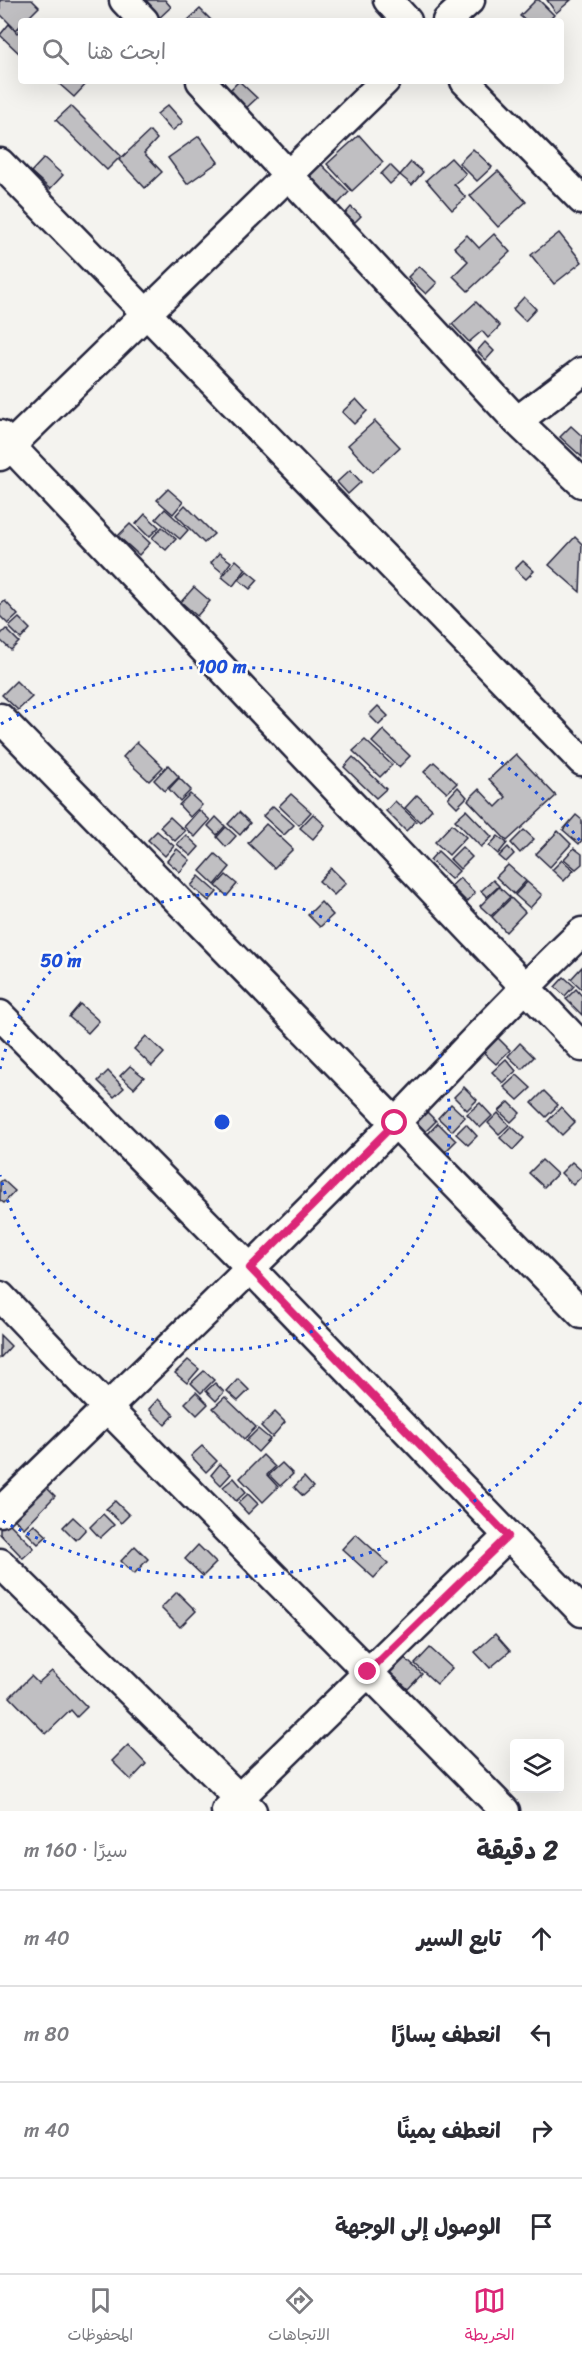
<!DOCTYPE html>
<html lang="ar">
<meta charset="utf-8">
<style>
body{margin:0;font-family:Sriracha,"Playpen Sans Arabic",sans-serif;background:#f7f7f7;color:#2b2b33;direction:rtl}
.controls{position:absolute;right:18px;bottom:18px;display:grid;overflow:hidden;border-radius:6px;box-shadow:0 6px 24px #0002}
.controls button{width:54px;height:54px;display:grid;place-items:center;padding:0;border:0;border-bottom:2px solid #e1e1e2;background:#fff;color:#2b2b33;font:30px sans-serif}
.stop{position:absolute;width:18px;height:18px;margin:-14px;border:4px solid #db2777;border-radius:50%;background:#fff}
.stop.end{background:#db2777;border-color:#fff;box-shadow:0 2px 6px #0008}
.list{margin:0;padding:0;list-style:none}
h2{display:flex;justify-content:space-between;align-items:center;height:78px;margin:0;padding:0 24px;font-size:26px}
h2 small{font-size:20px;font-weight:400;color:#7c7c81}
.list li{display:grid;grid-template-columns:39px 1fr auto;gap:18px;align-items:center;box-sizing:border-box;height:96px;padding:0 24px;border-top:2px solid #e1e1e2}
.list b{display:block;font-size:22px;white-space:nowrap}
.list em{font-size:20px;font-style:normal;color:#7c7c81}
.icon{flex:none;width:33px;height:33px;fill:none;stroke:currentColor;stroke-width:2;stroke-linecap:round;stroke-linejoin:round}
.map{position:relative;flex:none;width:582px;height:1811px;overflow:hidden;direction:ltr}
.search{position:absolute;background:#fff;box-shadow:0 6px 24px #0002;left:18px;right:18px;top:18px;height:66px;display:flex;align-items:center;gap:15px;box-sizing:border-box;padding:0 21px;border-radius:6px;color:#7c7c81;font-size:22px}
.sheet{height:462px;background:#fff}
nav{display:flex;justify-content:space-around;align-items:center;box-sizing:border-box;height:84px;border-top:2px solid #e1e1e2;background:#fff;font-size:16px;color:#7c7c81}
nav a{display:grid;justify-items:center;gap:3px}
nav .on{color:#db2777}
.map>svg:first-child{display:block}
.building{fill:#c0bfc2;stroke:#22223b;stroke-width:1.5}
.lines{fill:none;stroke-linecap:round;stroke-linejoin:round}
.minor-casing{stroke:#22223b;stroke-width:33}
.minor{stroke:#fdfcf7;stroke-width:28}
.route{stroke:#db2777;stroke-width:8}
.ring{fill:none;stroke:#1d4ed8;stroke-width:3;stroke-dasharray:3 6}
.centre{fill:#1d4ed8;stroke:#fdfcf7;stroke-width:3}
.ring-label{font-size:18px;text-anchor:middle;font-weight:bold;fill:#1d4ed8;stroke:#fdfcf7;stroke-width:5;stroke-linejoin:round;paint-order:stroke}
</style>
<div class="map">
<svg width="582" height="1811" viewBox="0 0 582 1811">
<rect width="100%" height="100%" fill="#f4f3ef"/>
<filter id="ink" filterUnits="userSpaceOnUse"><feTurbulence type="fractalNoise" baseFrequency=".0167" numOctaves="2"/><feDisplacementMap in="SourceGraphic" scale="12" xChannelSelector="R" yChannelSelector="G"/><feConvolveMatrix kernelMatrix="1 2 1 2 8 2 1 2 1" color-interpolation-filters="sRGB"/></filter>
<g filter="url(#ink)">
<g class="building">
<polygon points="0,0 32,0 39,7 25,21 21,21 21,25 16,30 0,14"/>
<polygon points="140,0 165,0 171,7 156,21"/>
<polygon points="536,0 539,0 554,15 548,21 526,21 520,16"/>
<polygon points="547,0 571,0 556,13"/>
<polygon points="200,9 212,21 187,21"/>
<polygon points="9,24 17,33 21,29 21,55 0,35"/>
<polygon points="56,81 89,81 74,97"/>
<polygon points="239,81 257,98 244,110 227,93"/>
<polygon points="168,105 183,122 172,131 157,114"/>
<polygon points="71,106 121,156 107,170 56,120"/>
<polygon points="150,131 157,139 144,153 162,172 145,188 119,160"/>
<polygon points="359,135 383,162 352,191 327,164"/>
<polygon points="199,136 218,162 187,184 168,158"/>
<polygon points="473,149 492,167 477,181 459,163"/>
<polygon points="44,158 63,175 50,189 31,172"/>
<polygon points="451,158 466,174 454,184 466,198 452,210 426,180"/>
<polygon points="411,162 423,172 412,185 400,175"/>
<polygon points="321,164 349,192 338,204 309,176"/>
<polygon points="390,165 400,175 390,184 381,174"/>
<polygon points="498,171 526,202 498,227 470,196"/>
<polygon points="351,207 361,216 355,222 345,214"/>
<polygon points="559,233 582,262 554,284 531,255"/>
<polygon points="494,234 510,252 468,291 453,276 468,261 454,247 467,235 479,248"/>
<polygon points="419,266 437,283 426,294 408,277"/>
<polygon points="524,297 536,309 525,321 513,309"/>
<polygon points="476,302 500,326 488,338 482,331 469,342 452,324"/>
<polygon points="485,342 494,351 486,360 477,351"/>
<polygon points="356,399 367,411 354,424 342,412"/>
<polygon points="375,421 400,447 373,472 348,445"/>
<polygon points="571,426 582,436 582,457 560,437"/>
<polygon points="350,470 361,482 348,494 337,482"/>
<polygon points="168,489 183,502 173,514 157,500"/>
<polygon points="185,505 214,534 204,543 176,515"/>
<polygon points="165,509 188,530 180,539 156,519"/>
<polygon points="145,514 159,527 149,537 136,524"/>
<polygon points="130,524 150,543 139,555 118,536"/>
<polygon points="162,527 176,539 166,550 152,538"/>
<polygon points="575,537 582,544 580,592 549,565"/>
<polygon points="219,553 231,562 223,573 211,563"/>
<polygon points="236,560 246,569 233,586 222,577"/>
<polygon points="523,561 534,571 526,579 515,569"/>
<polygon points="247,571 258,580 250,589 239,580"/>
<polygon points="194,587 210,601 197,616 181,602"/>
<polygon points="5,601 18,615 8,624 0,616 0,605"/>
<polygon points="19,618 30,629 21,639 9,627"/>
<polygon points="6,629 19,642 11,650 0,640 0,635"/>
<polygon points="16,681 32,697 18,710 2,695"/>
<polygon points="378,706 388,716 379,725 369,715"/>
<polygon points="383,730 410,756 399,767 372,742"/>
<polygon points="365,740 392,765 380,777 353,751"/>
<polygon points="137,742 163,767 149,781 123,757"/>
<polygon points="516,754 556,796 507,841 468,800 479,789 496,807 506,797 489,779"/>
<polygon points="353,757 386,789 376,798 344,767"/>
<polygon points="434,762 457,783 447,793 424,772"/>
<polygon points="168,765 179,777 165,791 154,780"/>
<polygon points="179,778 191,790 180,801 169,789"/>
<polygon points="458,787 467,797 457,807 448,798"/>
<polygon points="190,794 202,805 190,817 179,805"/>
<polygon points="291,794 311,812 299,825 279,806"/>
<polygon points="417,795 432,809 420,822 405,808"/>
<polygon points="395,801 416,821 406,831 386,811"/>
<polygon points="273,806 294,825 284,835 263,816"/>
<polygon points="199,810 210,820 195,837 184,827"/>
<polygon points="466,810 492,837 481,847 455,820"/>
<polygon points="239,812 250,823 240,835 228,824"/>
<polygon points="313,814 325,825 313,839 300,828"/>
<polygon points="576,815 582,820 582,840 579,844 563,830"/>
<polygon points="170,817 185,831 175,841 160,827"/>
<polygon points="216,817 225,826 217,835 208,826"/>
<polygon points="266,824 293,849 274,868 248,843"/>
<polygon points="452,824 466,837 449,855 435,842"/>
<polygon points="226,827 236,836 226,847 217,837"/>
<polygon points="524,830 534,839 520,853 511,843"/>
<polygon points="157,831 174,846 165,856 148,840"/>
<polygon points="558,831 571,844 550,867 536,854"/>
<polygon points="186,835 199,847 191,856 177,844"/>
<polygon points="498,836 507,843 498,854 489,846"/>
<polygon points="462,847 472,857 460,869 450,859"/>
<polygon points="508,847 514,854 506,862 499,856"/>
<polygon points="574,848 582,854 582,864 576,869 564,859"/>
<polygon points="177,849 190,860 180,872 167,861"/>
<polygon points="438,851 459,871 451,879 430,860"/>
<polygon points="215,854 230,867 215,885 200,871"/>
<polygon points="562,860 574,870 564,881 552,870"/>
<polygon points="508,865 526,881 514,894 496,877"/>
<polygon points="331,868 346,883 334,895 319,881"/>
<polygon points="226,875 237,884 227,896 216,886"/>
<polygon points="199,876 217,892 209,901 191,886"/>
<polygon points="460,878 475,893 467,902 451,886"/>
<polygon points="493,880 499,886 487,897 481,891"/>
<polygon points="527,882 542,895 530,908 515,895"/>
<polygon points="499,887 510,897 491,916 480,906"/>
<polygon points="511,898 525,912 506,932 492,917"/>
<polygon points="321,902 333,915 320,927 308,915"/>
<polygon points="582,967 582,989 571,979"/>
<polygon points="564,977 574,986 565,996 555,987"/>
<polygon points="576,989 582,996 582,1015 566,999"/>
<polygon points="80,1004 99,1021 88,1033 69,1017"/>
<polygon points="146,1036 164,1053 152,1066 134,1049"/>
<polygon points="498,1038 510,1050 496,1064 483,1052"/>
<polygon points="520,1043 534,1057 522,1069 508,1056"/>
<polygon points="506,1059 516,1071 503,1083 492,1072"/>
<polygon points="130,1066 144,1077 134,1088 120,1076"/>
<polygon points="108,1071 124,1088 114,1097 98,1081"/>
<polygon points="517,1075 531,1088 518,1100 504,1087"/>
<polygon points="464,1087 477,1100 467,1110 454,1097"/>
<polygon points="544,1091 558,1105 546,1117 532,1103"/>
<polygon points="509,1102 520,1113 511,1122 499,1111"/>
<polygon points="480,1103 492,1116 480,1128 467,1114"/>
<polygon points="451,1104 465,1117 452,1131 438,1118"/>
<polygon points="561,1107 575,1122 562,1135 548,1121"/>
<polygon points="426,1111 436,1121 425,1132 415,1122"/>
<polygon points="498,1113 509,1125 499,1134 488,1123"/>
<polygon points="438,1123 456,1141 445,1152 427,1135"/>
<polygon points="466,1124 477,1136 468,1145 456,1134"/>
<polygon points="511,1126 524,1138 513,1150 500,1138"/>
<polygon points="542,1160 557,1174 544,1187 529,1173"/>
<polygon points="572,1162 582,1171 582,1176 573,1185 561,1173"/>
<polygon points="3,1180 15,1191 4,1203 0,1200 0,1182"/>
<polygon points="0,1335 11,1346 0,1358"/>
<polygon points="188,1360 199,1369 187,1383 175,1373"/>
<polygon points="204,1371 214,1380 201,1393 191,1383"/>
<polygon points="238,1379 249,1390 238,1401 227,1391"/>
<polygon points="215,1383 224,1392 216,1401 206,1391"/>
<polygon points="196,1392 208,1404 197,1415 185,1403"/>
<polygon points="225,1397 256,1427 244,1439 213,1408"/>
<polygon points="158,1399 174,1415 165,1425 149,1409"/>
<polygon points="275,1412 285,1422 272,1437 261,1426"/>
<polygon points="258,1429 270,1439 258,1452 246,1441"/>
<polygon points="202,1446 217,1461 206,1472 191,1456"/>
<polygon points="263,1455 275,1467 267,1475 278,1487 263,1502 240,1478"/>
<polygon points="282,1463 293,1474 280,1486 269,1475"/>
<polygon points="220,1464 231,1474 221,1485 211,1475"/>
<polygon points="304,1477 313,1487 303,1496 294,1487"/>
<polygon points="234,1478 246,1492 236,1501 223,1487"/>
<polygon points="41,1482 55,1496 24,1528 10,1515"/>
<polygon points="248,1494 258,1504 248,1514 238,1503"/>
<polygon points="115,1501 129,1515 121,1523 106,1509"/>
<polygon points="103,1514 114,1525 100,1538 90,1527"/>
<polygon points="73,1517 86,1529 76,1540 63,1527"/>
<polygon points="6,1520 34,1548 23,1558 0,1534 0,1526"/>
<polygon points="34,1524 47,1536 38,1544 26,1532"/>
<polygon points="356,1534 388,1563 374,1578 342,1549"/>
<polygon points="198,1545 216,1563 203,1576 185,1559"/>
<polygon points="135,1546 148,1559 134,1574 121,1561"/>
<polygon points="177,1592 196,1611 180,1627 161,1608"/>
<polygon points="495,1634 510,1651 490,1668 475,1652"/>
<polygon points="430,1648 452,1668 437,1684 415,1664"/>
<polygon points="396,1650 422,1674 408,1689 382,1665"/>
<polygon points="52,1671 87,1707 77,1717 71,1710 46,1734 10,1697 31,1676 38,1683"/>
<polygon points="128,1745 146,1764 131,1780 112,1761"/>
</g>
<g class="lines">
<defs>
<g id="minor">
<polyline points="124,0 144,21"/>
<polyline points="388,0 407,21"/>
<polyline points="447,21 470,0"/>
<polyline points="201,81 517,421 582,483"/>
<polyline points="465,81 582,200"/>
<polyline points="0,163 582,761"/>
<polyline points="517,421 582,372"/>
<polyline points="0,435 582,1047"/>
<polyline points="0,456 385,81"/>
<polyline points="0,718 582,1314"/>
<polyline points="0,1015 250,1268 582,1612"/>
<polyline points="0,1296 107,1408 505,1811"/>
<path d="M0,1512C132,1383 266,1256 395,1123C457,1059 517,993 582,932"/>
<polyline points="0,1563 252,1811"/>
<polyline points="226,1811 508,1536"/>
</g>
</defs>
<use href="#minor" class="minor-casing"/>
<use href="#minor" class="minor"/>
</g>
</g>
<g class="lines" filter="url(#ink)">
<polyline class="route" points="368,1672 508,1536 250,1268 395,1123"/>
</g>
<g class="ring">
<path d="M0 1069A228 228 0 1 1 0 1175"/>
<path d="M581 1402A455 455 0 0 1 1 1520M1 724A455 455 0 0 1 581 842"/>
</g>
<circle cx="222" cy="1122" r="9" class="centre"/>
<g class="ring-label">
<text x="222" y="673">100 m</text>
<text x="61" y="967">50 m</text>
</g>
</svg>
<div class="controls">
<button><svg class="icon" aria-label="layers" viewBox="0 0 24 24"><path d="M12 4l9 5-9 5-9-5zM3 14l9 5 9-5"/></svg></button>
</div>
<div class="stop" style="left:395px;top:1123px"></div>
<div class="stop end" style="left:368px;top:1672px"></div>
<div class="search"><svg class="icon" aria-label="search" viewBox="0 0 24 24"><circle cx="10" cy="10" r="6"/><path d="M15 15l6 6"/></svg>ابحث هنا</div>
</div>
<section class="sheet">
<h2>2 دقيقة<small>سيرًا · 160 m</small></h2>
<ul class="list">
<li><svg class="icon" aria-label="ahead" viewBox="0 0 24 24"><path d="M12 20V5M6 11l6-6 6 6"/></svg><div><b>تابع السير</b></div><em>40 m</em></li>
<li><svg class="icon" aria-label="left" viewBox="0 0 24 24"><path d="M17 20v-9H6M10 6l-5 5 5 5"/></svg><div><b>انعطف يسارًا</b></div><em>80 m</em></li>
<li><svg class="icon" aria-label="right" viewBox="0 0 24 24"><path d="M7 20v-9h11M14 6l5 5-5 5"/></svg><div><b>انعطف يمينًا</b></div><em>40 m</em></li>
<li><svg class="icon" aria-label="arrive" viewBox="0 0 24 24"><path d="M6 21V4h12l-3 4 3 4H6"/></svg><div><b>الوصول إلى الوجهة</b></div></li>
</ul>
</section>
<nav>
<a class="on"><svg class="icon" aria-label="map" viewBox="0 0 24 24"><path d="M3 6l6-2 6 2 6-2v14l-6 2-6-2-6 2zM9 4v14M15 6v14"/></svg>الخريطة</a>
<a><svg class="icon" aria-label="directions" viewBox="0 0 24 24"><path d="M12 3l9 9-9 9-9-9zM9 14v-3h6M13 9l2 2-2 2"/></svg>الاتجاهات</a>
<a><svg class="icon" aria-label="saved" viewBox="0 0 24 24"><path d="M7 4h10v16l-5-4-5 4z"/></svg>المحفوظات</a>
</nav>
